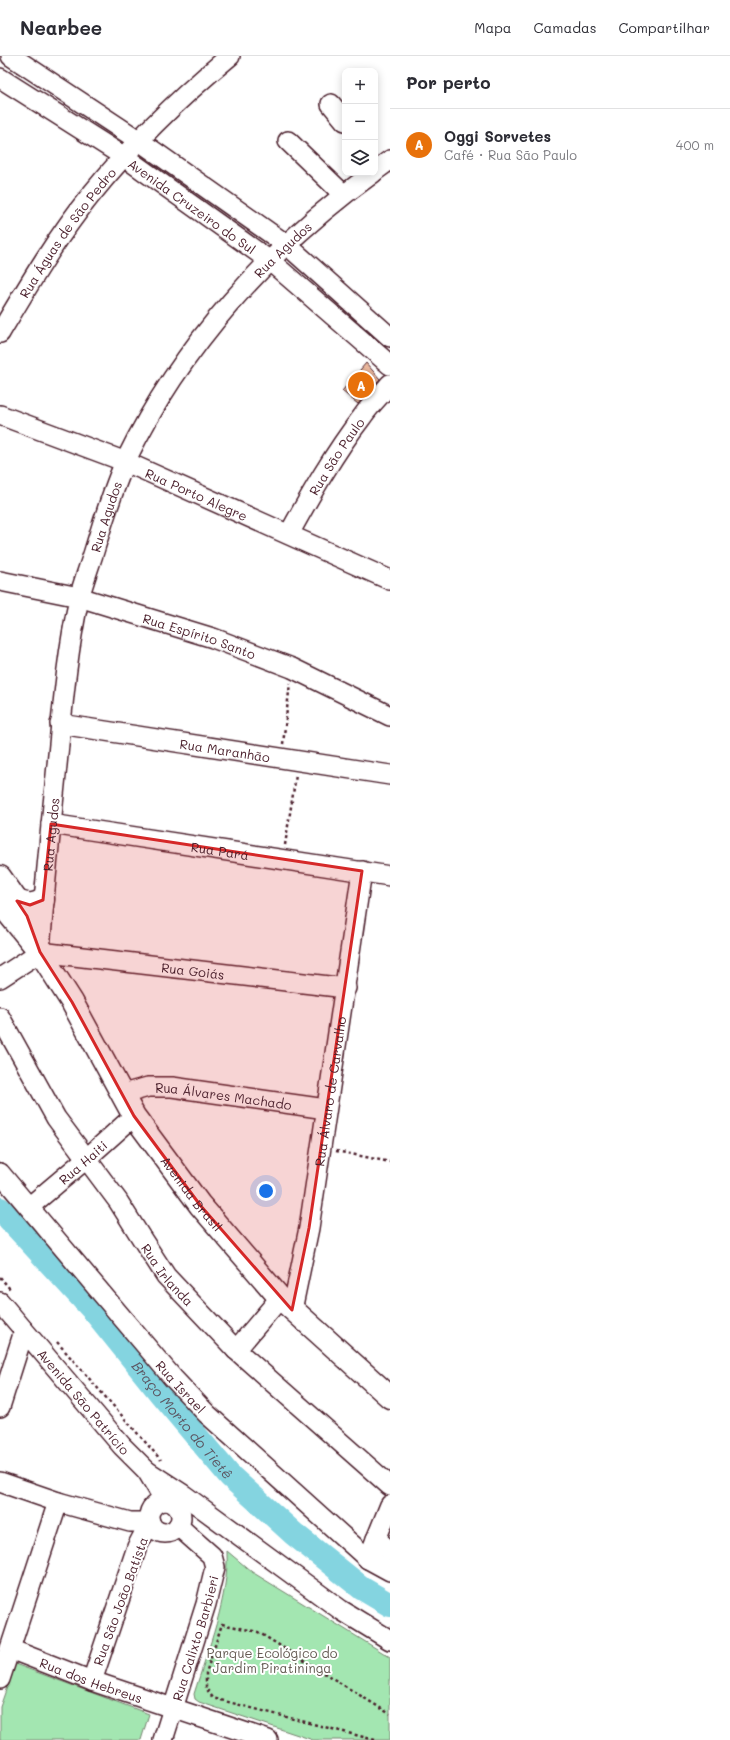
<!DOCTYPE html>
<html lang="pt">
<meta charset="utf-8">
<style>
body{margin:0;font-family:Mali,sans-serif;background:#f7f7f7;color:#2b2b33}
.controls{position:absolute;right:12px;top:12px;display:grid;overflow:hidden;border-radius:8px;box-shadow:0 2px 10px #0003}
.controls button{width:36px;height:36px;display:grid;place-items:center;padding:0;border:0;border-bottom:1px solid #e1e1e2;background:#fff;color:#2b2b33;font:20px sans-serif}
.you{position:absolute;left:266px;top:1135px;width:14px;height:14px;margin:-10px;border:3px solid #fff;border-radius:50%;background:#1a73e8;box-shadow:0 0 0 6px #1a73e833}
.badge{display:grid;place-items:center;width:26px;height:26px;border-radius:50%;background:#111827;color:#fff;font-size:13px;font-weight:700}
.pin{position:absolute;translate:-50% -50%;border:2px solid #fff;box-shadow:0 1px 4px #0006}
.list{margin:0;padding:0;list-style:none}
h2{display:flex;justify-content:space-between;align-items:center;height:52px;margin:0;padding:0 16px;font-size:17px}
h2 small{font-size:13px;font-weight:400;color:#7c7c81}
.list li{display:grid;grid-template-columns:26px 1fr auto;gap:12px;align-items:center;box-sizing:border-box;height:72px;padding:0 16px;border-top:1px solid #e1e1e2}
.list b{display:block;font-size:15px;white-space:nowrap}
.list p{margin:0;font-size:13px;white-space:nowrap;color:#7c7c81}
.list em{font-size:13px;font-style:normal;color:#7c7c81}
.icon{flex:none;width:22px;height:22px;fill:none;stroke:currentColor;stroke-width:2;stroke-linecap:round;stroke-linejoin:round}
.map{position:relative;flex:none;width:390px;height:1684px;overflow:hidden}
header{display:flex;align-items:center;gap:24px;box-sizing:border-box;height:56px;padding:0 20px;background:#fff;border-bottom:1px solid #e1e1e2}
header strong{font-size:19px}
nav{display:flex;gap:22px;margin-inline-start:auto;font-size:14px}
main{display:flex}
aside{flex:1;background:#fff}
.map>svg:first-child{display:block}
.green{fill:#a3e6b1;stroke:#76826e}
.lines{fill:none;stroke-linecap:round;stroke-linejoin:round}
.river{stroke:#84d4e0;stroke-width:24}
.building{fill:#eab79c;stroke:#4a1f2b}
.minor-casing{stroke:#4a1f2b;stroke-width:22}
.major-casing{stroke:#4a1f2b;stroke-width:25}
.path{stroke:#4a1f2b;stroke-width:2.5;stroke-dasharray:3 3;stroke-linecap:butt}
.minor{stroke:#fff;stroke-width:19}
.major{stroke:#fff;stroke-width:22}
.marked{fill:#d62828;fill-opacity:0.2;stroke:#d62828;stroke-width:3;stroke-linejoin:round}
.labels{text-anchor:middle;dominant-baseline:central;stroke-width:4;stroke-linejoin:round;paint-order:stroke}
.street-label{font-size:13px;fill:#4a1f2b;stroke:#fff}
.park-label{font-size:13px;fill:#655b53;stroke:#fff}
.water-label{font-size:14px;font-style:italic;fill:#5b5561;stroke:#fff}
</style>
<header>
<strong>Nearbee</strong>
<nav><a>Mapa</a><a>Camadas</a><a>Compartilhar</a></nav>
</header>
<main>
<div class="map">
<svg width="390" height="1684" viewBox="0 0 390 1684">
<rect width="100%" height="100%" fill="#fff"/>
<filter id="ink" filterUnits="userSpaceOnUse"><feTurbulence type="fractalNoise" baseFrequency=".025" numOctaves="2"/><feDisplacementMap in="SourceGraphic" scale="8" xChannelSelector="R" yChannelSelector="G"/><feConvolveMatrix kernelMatrix="1 2 1 2 8 2 1 2 1" color-interpolation-filters="sRGB"/></filter>
<g filter="url(#ink)">
<g class="green">
<path d="M227,1495L252,1516L390,1601V1684H313L199,1646L195,1643L194,1638C208,1593 229,1542 227,1495Z"/>
<polygon points="15,1608 149,1658 141,1684 0,1684 0,1651"/>
</g>
<g class="lines">
<path class="river" id="s1" d="M0,1153L95,1256L161,1338L230,1420L294,1478L363,1533L390,1549"/>
</g>
<polygon class="building" points="366,307 380,323 358,348 342,335"/>
<g class="lines">
<defs>
<g id="minor">
<polyline points="11,0 138,84 287,189 390,281"/>
<path id="s2" d="M0,22L123,100L270,205L390,309"/>
<polyline points="331,48 345,65"/>
<polyline points="288,85 343,138"/>
<polyline points="375,115 390,104"/>
<path id="s3" d="M0,277C28,230 56,182 90,140C131,89 179,42 230,0"/>
<path id="s4" d="M0,359L126,406L390,524"/>
<path id="s5" d="M289,478C311,438 334,397 362,361C370,349 381,339 390,328"/>
<path id="s6" d="M0,525L79,541L213,582L292,612L390,660"/>
<path id="s7" d="M60,668L390,719"/>
<path id="s8" d="M51,768L390,820"/>
<path id="s9" d="M40,896C44,837 50,778 56,719C62,660 66,601 79,543C83,526 90,509 95,492C104,463 113,432 126,404C181,290 270,191 373,117"/>
<path id="s10" d="M40,896L346,932"/>
<polyline points="0,922 40,896"/>
<path id="s11" d="M0,961L56,1062L118,1145L142,1183L166,1220L236,1294L390,1430"/>
<path id="s12" d="M123,1038L148,1031H172L326,1053"/>
<path id="s13" d="M0,1117L173,1322L207,1358L368,1503L390,1515"/>
<path id="s14" d="M29,1151L86,1103L134,1060"/>
<path id="s15" d="M0,1246L122,1390L147,1415L165,1445"/>
<path id="s16" d="M292,1254L309,1172L362,815"/>
<polyline points="236,1294 280,1242"/>
<polyline points="0,1351 24,1275"/>
<polyline points="147,1415 184,1439 341,1554 390,1584"/>
<polyline points="0,1426 58,1446 130,1466 150,1466 137,1491 92,1625"/>
<circle cx="165" cy="1461" r="16"/>
<polyline points="376,1483 390,1495"/>
<polyline points="368,1503 390,1449"/>
<path id="s17" d="M10,1593L92,1625L268,1684"/>
<polyline points="0,1623 58,1446"/>
<path id="s18" d="M163,1684L206,1548L215,1511L212,1500L178,1470"/>
</g>
<g id="major">
<polyline points="0,821 17,845 28,865"/>
<path d="M17,845C27,849 34,850 43,844"/>
<path id="s19" d="M0,847L40,896L72,946L134,1060L200,1149L280,1242L390,1341"/>
</g>
</defs>
<use href="#minor" class="minor-casing"/>
<use href="#major" class="major-casing"/>
<g class="path">
<polyline points="283,688 290,627"/>
<polyline points="285,789 296,719"/>
<polyline points="336,1095 390,1106"/>
<polyline points="0,1221 10,1233"/>
<polyline points="57,1286 161,1404"/>
<polyline points="375,1684 213,1642 206,1632 206,1617 222,1568 258,1576 390,1658"/>
</g>
<use href="#minor" class="minor"/>
<use href="#major" class="major"/>
</g>
</g>
<path class="marked" d="M51,768L362,815L309,1172L292,1254L200,1149L134,1060L72,946L40,896L27,860L17,845L30,849L43,844Z"/>
<g class="labels">
<g class="street-label">
<text stroke="none"><textPath href="#s2" startOffset="231">Avenida Cruzeiro do Sul</textPath></text>
<text stroke="none"><textPath href="#s3" startOffset="121">Rua Águas de São Pedro</textPath></text>
<text stroke="none"><textPath href="#s9" startOffset="766">Rua Agudos</textPath></text>
<text stroke="none"><textPath href="#s5" startOffset="91">Rua São Paulo</textPath></text>
<text stroke="none"><textPath href="#s4" startOffset="212">Rua Porto Alegre</textPath></text>
<text stroke="none"><textPath href="#s9" startOffset="442">Rua Agudos</textPath></text>
<text stroke="none"><textPath href="#s6" startOffset="207">Rua Espírito Santo</textPath></text>
<text stroke="none"><textPath href="#s7" startOffset="167">Rua Maranhão</textPath></text>
<text stroke="none"><textPath href="#s9" startOffset="118">Rua Agudos</textPath></text>
<text stroke="none"><textPath href="#s8" startOffset="171">Rua Pará</textPath></text>
<text stroke="none"><textPath href="#s10" startOffset="154">Rua Goiás</textPath></text>
<text stroke="none"><textPath href="#s16" startOffset="222">Rua Álvaro de Carvalho</textPath></text>
<text stroke="none"><textPath href="#s12" startOffset="102">Rua Álvares Machado</textPath></text>
<text stroke="none"><textPath href="#s14" startOffset="70">Rua Haiti</textPath></text>
<text stroke="none"><textPath href="#s19" startOffset="349">Avenida Brasil</textPath></text>
<text stroke="none"><textPath href="#s11" startOffset="308">Rua Irlanda</textPath></text>
<text stroke="none"><textPath href="#s13" startOffset="280">Rua Israel</textPath></text>
<text stroke="none"><textPath href="#s15" startOffset="130">Avenida São Patrício</textPath></text>
<text transform="translate(120 1545) rotate(-70)">Rua São João Batista</text>
<text stroke="none"><textPath href="#s18" startOffset="107">Rua Calixto Barbieri</textPath></text>
<text stroke="none"><textPath href="#s17" startOffset="87">Rua dos Hebreus</textPath></text>
</g>
<g class="park-label">
<text x="272" y="1596">Parque Ecológico do<tspan x="272" dy="15">Jardim Piratininga</tspan></text>
</g>
<g class="water-label">
<text stroke="none"><textPath href="#s1" startOffset="279">Braço Morto do Tietê</textPath></text>
</g>
</g>
</svg>
<div class="controls">
<button>+</button>
<button>−</button>
<button><svg class="icon" aria-label="layers" viewBox="0 0 24 24"><path d="M12 4l9 5-9 5-9-5zM3 14l9 5 9-5"/></svg></button>
</div>
<div class="you"></div>
<div class="pin badge" style="left:361px;top:329px;background:#e8710a">A</div>
</div>
<aside>
<h2>Por perto<small></small></h2>
<ul class="list">
<li><span class="badge" style="background:#e8710a">A</span><div><b>Oggi Sorvetes</b><p>Café · Rua São Paulo</p></div><em>400 m</em></li>
</ul>
</aside>
</main>
